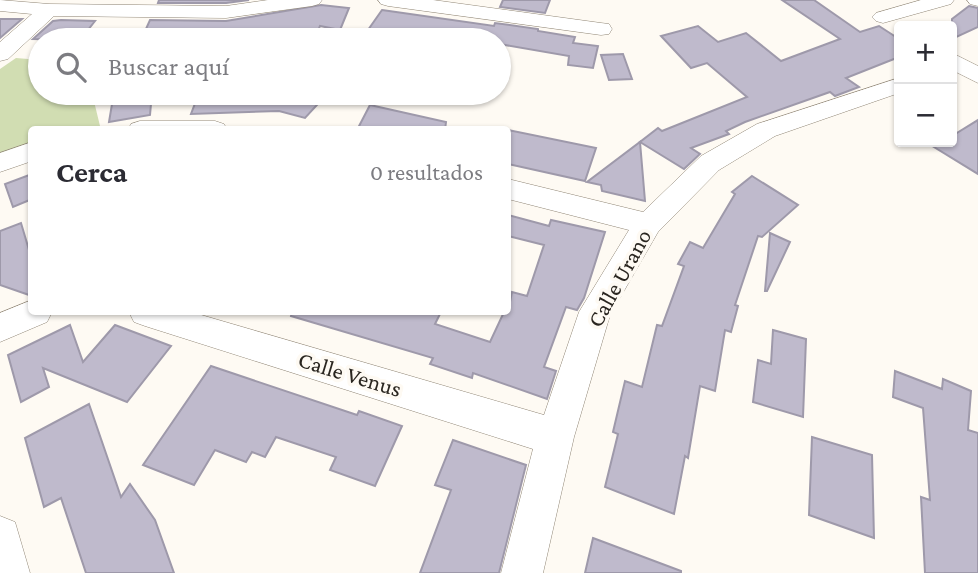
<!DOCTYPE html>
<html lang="es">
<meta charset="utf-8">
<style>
body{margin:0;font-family:"Crimson Pro",serif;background:#f2f2f3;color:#2b2b33}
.controls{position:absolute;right:21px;top:21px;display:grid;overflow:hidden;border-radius:7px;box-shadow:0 2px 5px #0004}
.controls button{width:63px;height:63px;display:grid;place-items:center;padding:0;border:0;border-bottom:2px solid #e1e1e2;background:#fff;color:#2b2b33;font:35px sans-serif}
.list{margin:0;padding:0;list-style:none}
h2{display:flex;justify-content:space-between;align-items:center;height:91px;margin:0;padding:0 28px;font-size:30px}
h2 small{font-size:23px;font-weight:400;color:#7c7c81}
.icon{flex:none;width:38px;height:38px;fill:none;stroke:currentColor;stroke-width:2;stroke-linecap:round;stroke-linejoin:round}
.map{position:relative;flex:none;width:978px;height:573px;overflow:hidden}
.search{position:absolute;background:#fff;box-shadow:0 2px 5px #0004;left:28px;top:28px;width:483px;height:77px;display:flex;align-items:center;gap:18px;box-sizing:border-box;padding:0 24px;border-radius:38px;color:#7c7c81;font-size:26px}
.panel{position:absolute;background:#fff;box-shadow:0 2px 5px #0004;left:28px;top:126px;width:483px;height:189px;border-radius:7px}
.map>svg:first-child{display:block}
.green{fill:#d1ddb2}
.building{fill:#bfbacc;stroke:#9e99aa;stroke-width:2}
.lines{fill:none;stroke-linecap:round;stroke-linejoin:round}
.minor-casing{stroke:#908676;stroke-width:1}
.minor{fill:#fff;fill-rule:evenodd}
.labels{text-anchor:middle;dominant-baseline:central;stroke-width:7;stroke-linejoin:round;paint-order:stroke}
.street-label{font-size:23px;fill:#2a2620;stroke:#fefaf3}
</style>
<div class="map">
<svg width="978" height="573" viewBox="0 0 978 573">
<rect width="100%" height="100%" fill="#fefaf3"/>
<polygon class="green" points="16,58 40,60 40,93 92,93 100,126 86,129 32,130 31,147 0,159 0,69"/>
<g class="building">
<polygon points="159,0 249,0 226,3 158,3"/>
<polygon points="503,0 550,0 545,13 500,7"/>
<polygon points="782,0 814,0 860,32 879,26 899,39 899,57 846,78 859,87 835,96 830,92 745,122 726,131 729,134 691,148 700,154 684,169 640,142 658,128 662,131 747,97 707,63 691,68 661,36 698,26 718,42 746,33 781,61 840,39"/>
<polygon points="321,5 349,8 340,30 320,26 318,31 305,31 305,34 269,40 141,40 150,20 226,21"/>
<polygon points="969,6 978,8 978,27 952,39 952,19"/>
<polygon points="382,10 494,26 495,23 538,29 538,31 575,37 573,43 598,46 593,68 568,65 569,56 499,44 499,40 468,40 423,34 422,37 368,30"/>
<polygon points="0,19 22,19 0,38"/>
<polygon points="61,20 95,21 80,40 33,39 53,21"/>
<polygon points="623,54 632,79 609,80 601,55"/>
<polygon points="144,93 152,93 150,115 109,122 113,98"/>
<polygon points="199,93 328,93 305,118 279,111 191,114"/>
<polygon points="370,105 446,122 445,130 357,130"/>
<polygon points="978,120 978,174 934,147 942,142 952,142 952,136"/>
<polygon points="508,130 596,148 585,181 508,164"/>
<polygon points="640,142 645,201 602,191 601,185 587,182"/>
<polygon points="32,174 32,199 13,207 5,184"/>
<polygon points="752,176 798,205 762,237 758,236 735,305 738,306 731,332 725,330 715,391 700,386 688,458 685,456 674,514 605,487 618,434 613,432 625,381 642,387 657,325 662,326 684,266 678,264 690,242 703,248 735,194 732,192"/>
<polygon points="508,215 549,226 551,220 605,232 584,298 577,310 566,307 544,367 556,371 547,399 473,373 472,378 430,364 433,358 291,316 292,312 441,312 435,324 490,342 504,312 508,312 512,292 527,296 544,245 508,236"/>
<polygon points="21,223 32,260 32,296 0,285 0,231"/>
<polygon points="770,233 790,242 767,291 765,291"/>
<polygon points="70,325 83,362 115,325 171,346 127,402 43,368 49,387 21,402 8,355"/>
<polygon points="773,330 806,339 803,417 753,402 758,360 771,364"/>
<polygon points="211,366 357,415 359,411 402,426 375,486 330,470 336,457 276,437 265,457 252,452 246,462 215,450 194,485 143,465"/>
<polygon points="895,371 942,389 943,379 971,391 968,430 978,433 978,573 925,573 921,497 930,500 923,408 893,397"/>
<polygon points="89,404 121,497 130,484 155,520 174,573 86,573 61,498 44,507 25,438"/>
<polygon points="812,437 872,455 874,538 809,515"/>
<polygon points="453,440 526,465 499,573 420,573 451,490 435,485"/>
<polygon points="593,538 681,571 681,573 585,573"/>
</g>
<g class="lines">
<defs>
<g id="minor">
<polygon points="0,0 49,4 226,6 268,0 322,0 319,4 312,6 226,18 54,16 8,59 0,61 0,42 32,14 0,11"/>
<polygon points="378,0 433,0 601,23 609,24 612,29 609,34 601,35 388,6 381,4"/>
<polygon points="921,0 954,0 951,4 883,23 876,21 872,17 876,13"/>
<polygon points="967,0 978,0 978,6 970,4"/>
<polygon points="952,53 978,66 978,83 952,70"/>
<polygon points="899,78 899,93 775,136 719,170 658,232 610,315 574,437 543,573 501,573 533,449 145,326 134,322 129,312 191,312 544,415 579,312 629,230 508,199 508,179 643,212 701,156 757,124"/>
<polygon points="140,121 215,121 224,124 227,130 128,130 131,124"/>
<polygon points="32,142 32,161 0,172 0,153"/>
<polygon points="32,300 32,312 52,312 47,322 0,342 0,313"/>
<polygon points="0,516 15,522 30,573 0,573"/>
</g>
</defs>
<use href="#minor" class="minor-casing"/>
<use href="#minor" class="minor"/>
</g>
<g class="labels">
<g class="street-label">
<text transform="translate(619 278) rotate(-61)">Calle Urano</text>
<text transform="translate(350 374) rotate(17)">Calle Venus</text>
</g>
</g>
</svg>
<div class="controls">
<button>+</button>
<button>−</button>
</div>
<div class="search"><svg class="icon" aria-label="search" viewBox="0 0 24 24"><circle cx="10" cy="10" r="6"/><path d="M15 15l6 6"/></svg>Buscar aquí</div>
<section class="panel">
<h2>Cerca<small>0 resultados</small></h2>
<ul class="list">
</ul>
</section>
</div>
